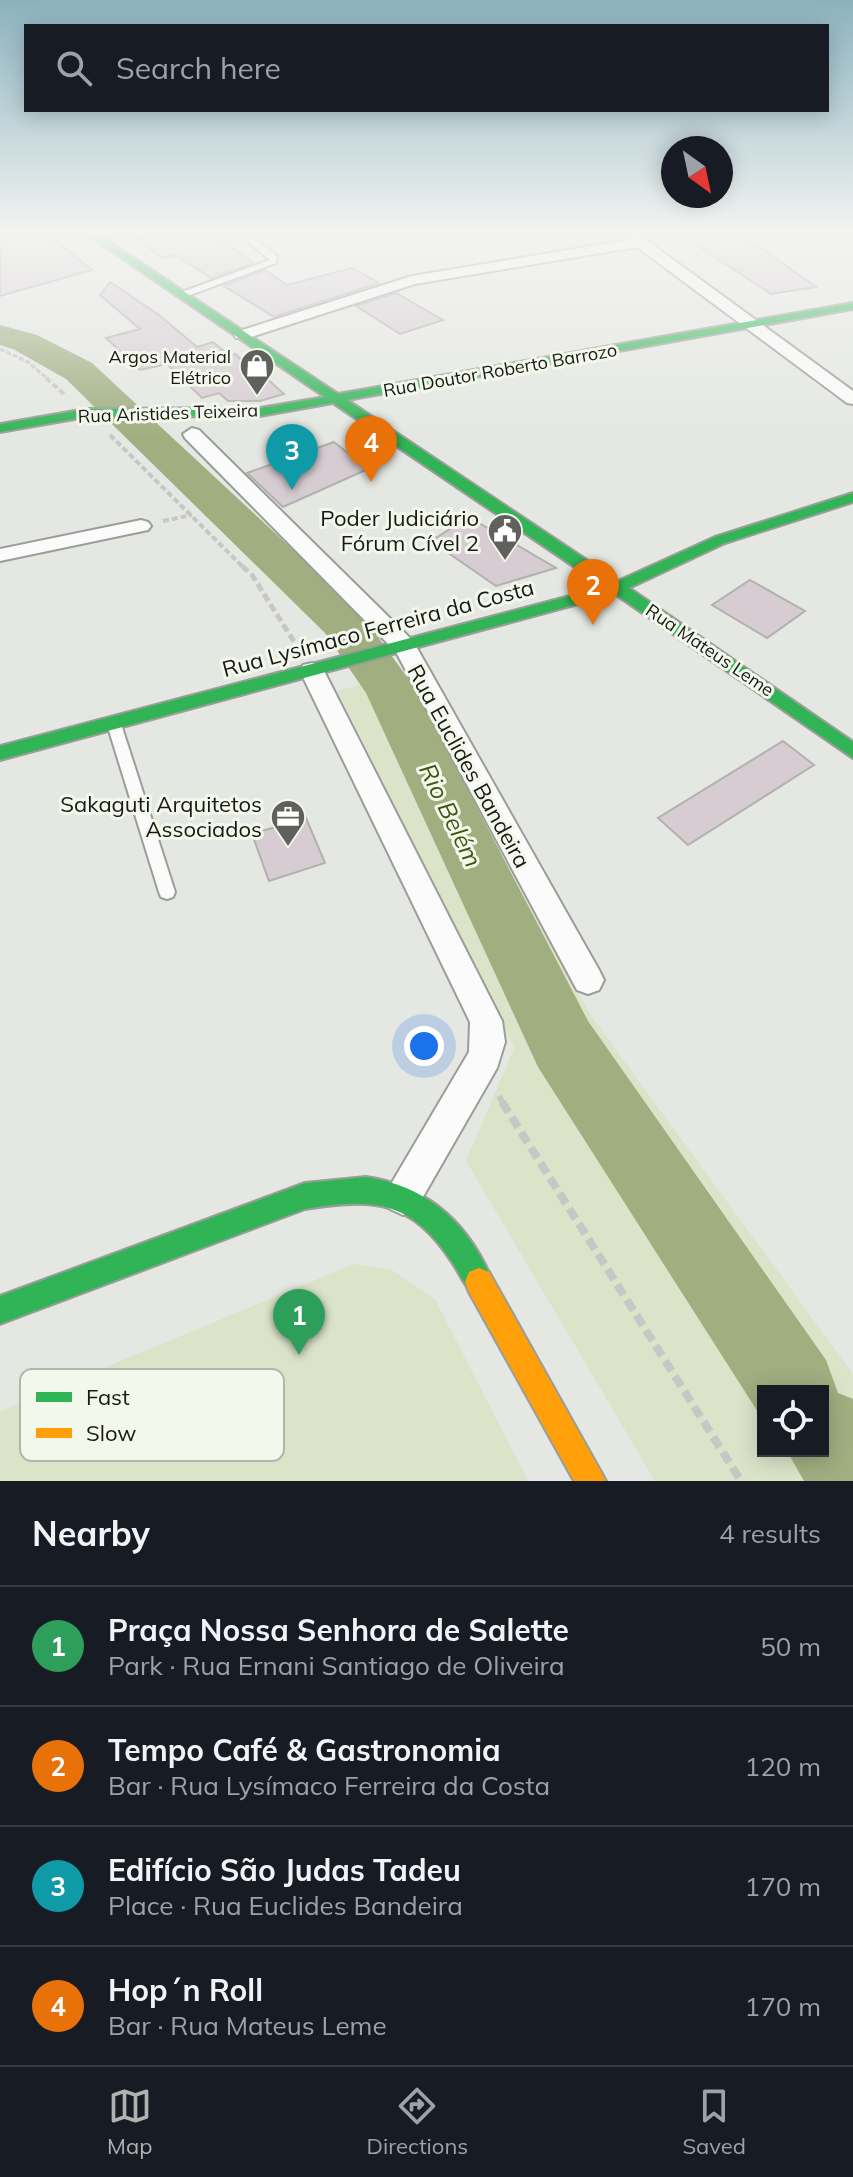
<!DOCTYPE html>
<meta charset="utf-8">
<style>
body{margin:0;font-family:Mulish,sans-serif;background:#242831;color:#f1f3f6}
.controls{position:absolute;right:24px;bottom:24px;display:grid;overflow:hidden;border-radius:0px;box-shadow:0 4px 20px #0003}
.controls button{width:72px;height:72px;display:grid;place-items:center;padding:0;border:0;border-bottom:2px solid #363941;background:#171b24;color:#f1f3f6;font:40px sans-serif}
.compass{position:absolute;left:661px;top:136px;width:72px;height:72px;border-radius:50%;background:#171b24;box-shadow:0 4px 20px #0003;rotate:147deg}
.you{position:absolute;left:424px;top:1046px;width:28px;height:28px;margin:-20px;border:6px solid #fff;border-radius:50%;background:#1a73e8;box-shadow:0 0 0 12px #1a73e833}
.badge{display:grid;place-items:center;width:52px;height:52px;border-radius:50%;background:#b0b1b1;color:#fff;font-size:26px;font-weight:700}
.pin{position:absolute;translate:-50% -66px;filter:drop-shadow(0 2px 4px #0008)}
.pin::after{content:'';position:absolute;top:42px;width:28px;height:24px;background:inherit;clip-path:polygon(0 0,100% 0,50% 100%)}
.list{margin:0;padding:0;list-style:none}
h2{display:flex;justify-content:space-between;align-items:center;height:104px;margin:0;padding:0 32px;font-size:34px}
h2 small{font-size:26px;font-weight:400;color:#9ea1a6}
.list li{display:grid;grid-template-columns:52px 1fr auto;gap:24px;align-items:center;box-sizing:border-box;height:120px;padding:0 32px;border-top:2px solid #363941}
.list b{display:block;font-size:30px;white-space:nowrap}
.list p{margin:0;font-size:26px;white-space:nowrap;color:#9ea1a6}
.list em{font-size:26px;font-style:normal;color:#9ea1a6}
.icon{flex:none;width:44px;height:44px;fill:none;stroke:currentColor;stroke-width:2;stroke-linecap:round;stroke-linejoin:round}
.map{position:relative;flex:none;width:853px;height:1481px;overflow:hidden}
.search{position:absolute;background:#171b24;box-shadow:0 4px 20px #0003;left:24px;right:24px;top:24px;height:88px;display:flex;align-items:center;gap:20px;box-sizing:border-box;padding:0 28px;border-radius:0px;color:#9ea1a6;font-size:30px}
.sheet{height:584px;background:#171b24}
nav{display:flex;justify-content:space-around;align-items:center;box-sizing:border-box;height:112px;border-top:2px solid #363941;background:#171b24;font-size:22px;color:#9ea1a6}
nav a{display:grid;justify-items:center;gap:4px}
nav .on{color:#b0b1b1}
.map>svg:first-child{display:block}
.green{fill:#dbe4c9;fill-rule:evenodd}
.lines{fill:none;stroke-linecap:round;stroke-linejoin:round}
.river{fill:#a0ae80;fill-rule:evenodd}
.building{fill:#d7ccd2;stroke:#b1b1af;stroke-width:2}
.lane-casing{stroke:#9b9d98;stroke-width:4}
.street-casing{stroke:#9b9d98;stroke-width:4}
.fast-casing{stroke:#9b9d98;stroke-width:4}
.slow-casing{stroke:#9b9d98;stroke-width:4}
.path-far4{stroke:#c7c7c6;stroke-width:3;stroke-dasharray:5 2;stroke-linecap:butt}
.path-far3{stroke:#c7c7c6;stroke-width:4;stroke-dasharray:6 3;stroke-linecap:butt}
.path-far2{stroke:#c7c7c6;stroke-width:5;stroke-dasharray:8 4;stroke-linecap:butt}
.path-far1{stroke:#c7c7c6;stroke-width:6;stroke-dasharray:10 5;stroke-linecap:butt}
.path{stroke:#c7c7c6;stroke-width:8;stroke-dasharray:12 6;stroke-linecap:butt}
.lane{fill:#fbfbfb;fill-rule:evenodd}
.street{fill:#fbfbfb;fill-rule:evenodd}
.fast{fill:#30b455;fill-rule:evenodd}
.slow{fill:#ff9f0a;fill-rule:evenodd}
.labels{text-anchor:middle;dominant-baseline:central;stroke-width:6;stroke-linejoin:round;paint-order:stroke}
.far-poi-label{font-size:18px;fill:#181915;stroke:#f4f8ec;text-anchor:end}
.far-street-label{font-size:18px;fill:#181915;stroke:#f4f8ec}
.poi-label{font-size:22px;fill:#181915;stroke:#f4f8ec;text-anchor:end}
.street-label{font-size:22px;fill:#181915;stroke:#f4f8ec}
.water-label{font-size:24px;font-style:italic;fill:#43540b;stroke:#f4f8ec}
.key{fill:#f4f8ec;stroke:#b2b5ac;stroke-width:2}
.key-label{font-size:22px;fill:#181915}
</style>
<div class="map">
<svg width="853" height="1481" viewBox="0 0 853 1481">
<rect width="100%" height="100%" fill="#e5e7e2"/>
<g class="green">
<path d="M397,674L592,1017L853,1374V1481H655L466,1161L514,1048L338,691ZM763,1391H823V1451H763Z"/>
<polygon points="354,1264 392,1270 435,1299 528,1481 0,1481 0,1411"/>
</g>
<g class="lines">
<polygon class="river" points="0,325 37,335 92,363 359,611 415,688 588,1021 826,1360 838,1393 853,1399 853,1481 804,1481 787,1451 823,1451 823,1391 763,1391 763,1420 538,1067 366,693 325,633 66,379 13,349 0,345"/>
</g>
<g class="building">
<polygon points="0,231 44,231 92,270 0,296"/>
<polygon points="143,231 233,231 234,240 224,242 254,263 211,278 175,255 162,258 137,239 150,236"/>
<polygon points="675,231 737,231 816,287 771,294"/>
<polygon points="352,268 379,283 274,317 224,286 265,270 287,285"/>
<polygon points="110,282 159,315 197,347 213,342 230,356 235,354 252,369 255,368 284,394 260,401 228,401 219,393 202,398 167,364 140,370 106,338 140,329 100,295"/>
<polygon points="396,293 443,320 400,334 356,306"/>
<polygon points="334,442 368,469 283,507 247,473"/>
<polygon points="469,517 556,568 496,586 431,541"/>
<polygon points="750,580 805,611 767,638 712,605"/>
<polygon points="783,741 814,765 688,845 658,818"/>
<polygon points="306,818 325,863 269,881 252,834"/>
</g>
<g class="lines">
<defs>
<g id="lane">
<polygon points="247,237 253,237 277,256 276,263 185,297 179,297 179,293 270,260 247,241"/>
<polygon points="114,719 121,724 175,892 173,897 167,899 161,897 159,892 107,724"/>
</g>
<g id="street">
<polygon points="622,231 633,231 645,239 853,391 853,404 847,403 637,247 415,284 248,338 236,338 234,335 236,332 412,276 628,240"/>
<polygon points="791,231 806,231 807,232 800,236"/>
<polygon points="192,428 199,430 413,641 599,970 604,980 599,990 588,994 577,990 396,652 185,438 183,434"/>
<polygon points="141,520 148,522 151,526 148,530 0,561 0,549"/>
<polygon points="312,663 321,665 324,671 502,1021 505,1042 497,1068 416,1209 403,1215 390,1209 384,1196 469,1052 470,1022 300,671 303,665"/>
</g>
<g id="fast">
<polygon points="82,231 93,231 338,394 853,303 853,309 347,400 618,581 715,537 853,493 853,502 725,543 629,588 853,742 853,758 615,594 0,760 0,746 604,587 333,403 260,416 86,417 0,432 0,424 86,409 260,408 325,397"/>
<path d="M366,1177C428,1186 469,1224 493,1282L489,1292L479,1296C465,1290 461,1275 452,1262C411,1200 374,1198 305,1209L0,1324V1296L305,1183Z"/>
</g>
<polygon id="slow" points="479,1268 489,1272 606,1481 574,1481 469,1292 465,1282 469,1272"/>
</defs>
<use href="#lane" class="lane-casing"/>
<use href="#street" class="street-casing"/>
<use href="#fast" class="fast-casing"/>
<use href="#slow" class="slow-casing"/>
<polyline class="path-far4" points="0,349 28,362 49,380"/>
<g class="path-far3">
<polyline points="46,378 64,394"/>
<polyline points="110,435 244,568"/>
<polyline points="163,521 192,515"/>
</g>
<polyline class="path-far2" points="242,566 252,575 298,648"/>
<polyline class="path-far1" points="499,1096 503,1104"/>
<polyline class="path" points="502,1102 741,1481"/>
<use href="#lane" class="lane"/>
<use href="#street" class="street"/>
<use href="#fast" class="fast"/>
<use href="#slow" class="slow"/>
</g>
<linearGradient id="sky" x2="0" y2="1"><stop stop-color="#8bb2be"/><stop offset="0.53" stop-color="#f3f4f2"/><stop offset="1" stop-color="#f3f4f2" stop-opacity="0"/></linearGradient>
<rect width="853" height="438" fill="url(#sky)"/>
<defs>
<symbol id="shop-pin" viewBox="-11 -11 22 30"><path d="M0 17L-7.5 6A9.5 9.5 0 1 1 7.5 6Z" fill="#60615d" stroke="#f4f8ec"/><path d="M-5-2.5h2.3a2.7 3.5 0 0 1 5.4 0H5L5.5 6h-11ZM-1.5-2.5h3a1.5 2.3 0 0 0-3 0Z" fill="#fff"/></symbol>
<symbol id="civic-pin" viewBox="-11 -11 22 30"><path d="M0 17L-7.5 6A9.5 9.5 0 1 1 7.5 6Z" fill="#60615d" stroke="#f4f8ec"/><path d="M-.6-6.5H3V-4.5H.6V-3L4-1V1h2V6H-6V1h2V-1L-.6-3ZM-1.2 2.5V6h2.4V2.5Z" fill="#fff"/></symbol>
<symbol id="office-pin" viewBox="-11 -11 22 30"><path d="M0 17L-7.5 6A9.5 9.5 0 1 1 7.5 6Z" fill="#60615d" stroke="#f4f8ec"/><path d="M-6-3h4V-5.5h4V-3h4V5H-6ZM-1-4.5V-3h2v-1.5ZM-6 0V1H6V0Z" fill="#fff"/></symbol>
</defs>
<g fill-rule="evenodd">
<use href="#shop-pin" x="237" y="346" width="40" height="54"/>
<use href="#civic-pin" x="485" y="511" width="40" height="54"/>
<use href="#office-pin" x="268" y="797" width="40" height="54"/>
</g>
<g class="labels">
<g class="far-poi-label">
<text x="231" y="356">Argos Material<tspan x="231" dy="21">Elétrico</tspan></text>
</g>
<g class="far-street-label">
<text transform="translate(500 370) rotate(-10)">Rua Doutor Roberto Barrozo</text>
<text transform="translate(168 413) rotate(-2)">Rua Aristides Teixeira</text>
<text transform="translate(710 650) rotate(34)">Rua Mateus Leme</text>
</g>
<g class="poi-label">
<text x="479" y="518">Poder Judiciário<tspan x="479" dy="25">Fórum Cível 2</tspan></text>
<text x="262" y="804">Sakaguti Arquitetos<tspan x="262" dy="25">Associados</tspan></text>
</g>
<g class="street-label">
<text transform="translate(378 628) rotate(-15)">Rua Lysímaco Ferreira da Costa</text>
<text transform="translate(469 766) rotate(61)">Rua Euclides Bandeira</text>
</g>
<g class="water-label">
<text transform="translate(451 815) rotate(64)">Rio Belém</text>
</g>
</g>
<rect x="20" y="1369" width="264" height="92" rx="12" class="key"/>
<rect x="36" y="1392" width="36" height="10" fill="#30b455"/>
<rect x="36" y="1428" width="36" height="10" fill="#ff9f0a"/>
<g class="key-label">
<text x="86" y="1405">Fast</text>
<text x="86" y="1441">Slow</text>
</g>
</svg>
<div class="controls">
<button><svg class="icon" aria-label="locate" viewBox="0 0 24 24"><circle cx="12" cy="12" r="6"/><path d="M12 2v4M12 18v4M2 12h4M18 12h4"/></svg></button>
</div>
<svg class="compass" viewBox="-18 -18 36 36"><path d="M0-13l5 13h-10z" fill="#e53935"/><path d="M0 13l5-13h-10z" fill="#9ea1a6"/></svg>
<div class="you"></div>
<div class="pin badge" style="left:299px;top:1355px;background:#2e9e5b">1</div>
<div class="pin badge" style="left:593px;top:625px;background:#e8710a">2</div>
<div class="pin badge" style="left:292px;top:490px;background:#0f9aa8">3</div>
<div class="pin badge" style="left:371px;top:482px;background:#e8710a">4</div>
<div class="search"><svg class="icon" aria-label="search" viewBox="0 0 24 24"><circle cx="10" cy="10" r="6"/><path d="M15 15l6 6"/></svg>Search here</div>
</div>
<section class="sheet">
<h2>Nearby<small>4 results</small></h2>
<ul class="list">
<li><span class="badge" style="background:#2e9e5b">1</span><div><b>Praça Nossa Senhora de Salette</b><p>Park · Rua Ernani Santiago de Oliveira</p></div><em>50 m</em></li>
<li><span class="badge" style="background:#e8710a">2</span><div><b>Tempo Café &amp; Gastronomia</b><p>Bar · Rua Lysímaco Ferreira da Costa</p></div><em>120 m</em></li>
<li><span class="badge" style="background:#0f9aa8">3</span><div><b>Edifício São Judas Tadeu</b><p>Place · Rua Euclides Bandeira</p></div><em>170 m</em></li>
<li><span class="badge" style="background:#e8710a">4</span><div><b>Hop´n Roll</b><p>Bar · Rua Mateus Leme</p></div><em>170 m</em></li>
</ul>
</section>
<nav>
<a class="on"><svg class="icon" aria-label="map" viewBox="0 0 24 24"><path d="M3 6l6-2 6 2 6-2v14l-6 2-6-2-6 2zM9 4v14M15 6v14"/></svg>Map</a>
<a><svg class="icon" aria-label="directions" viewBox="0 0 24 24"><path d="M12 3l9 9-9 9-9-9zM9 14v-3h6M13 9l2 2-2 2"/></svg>Directions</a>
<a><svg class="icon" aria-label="saved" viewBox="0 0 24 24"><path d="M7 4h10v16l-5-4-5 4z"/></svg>Saved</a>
</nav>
